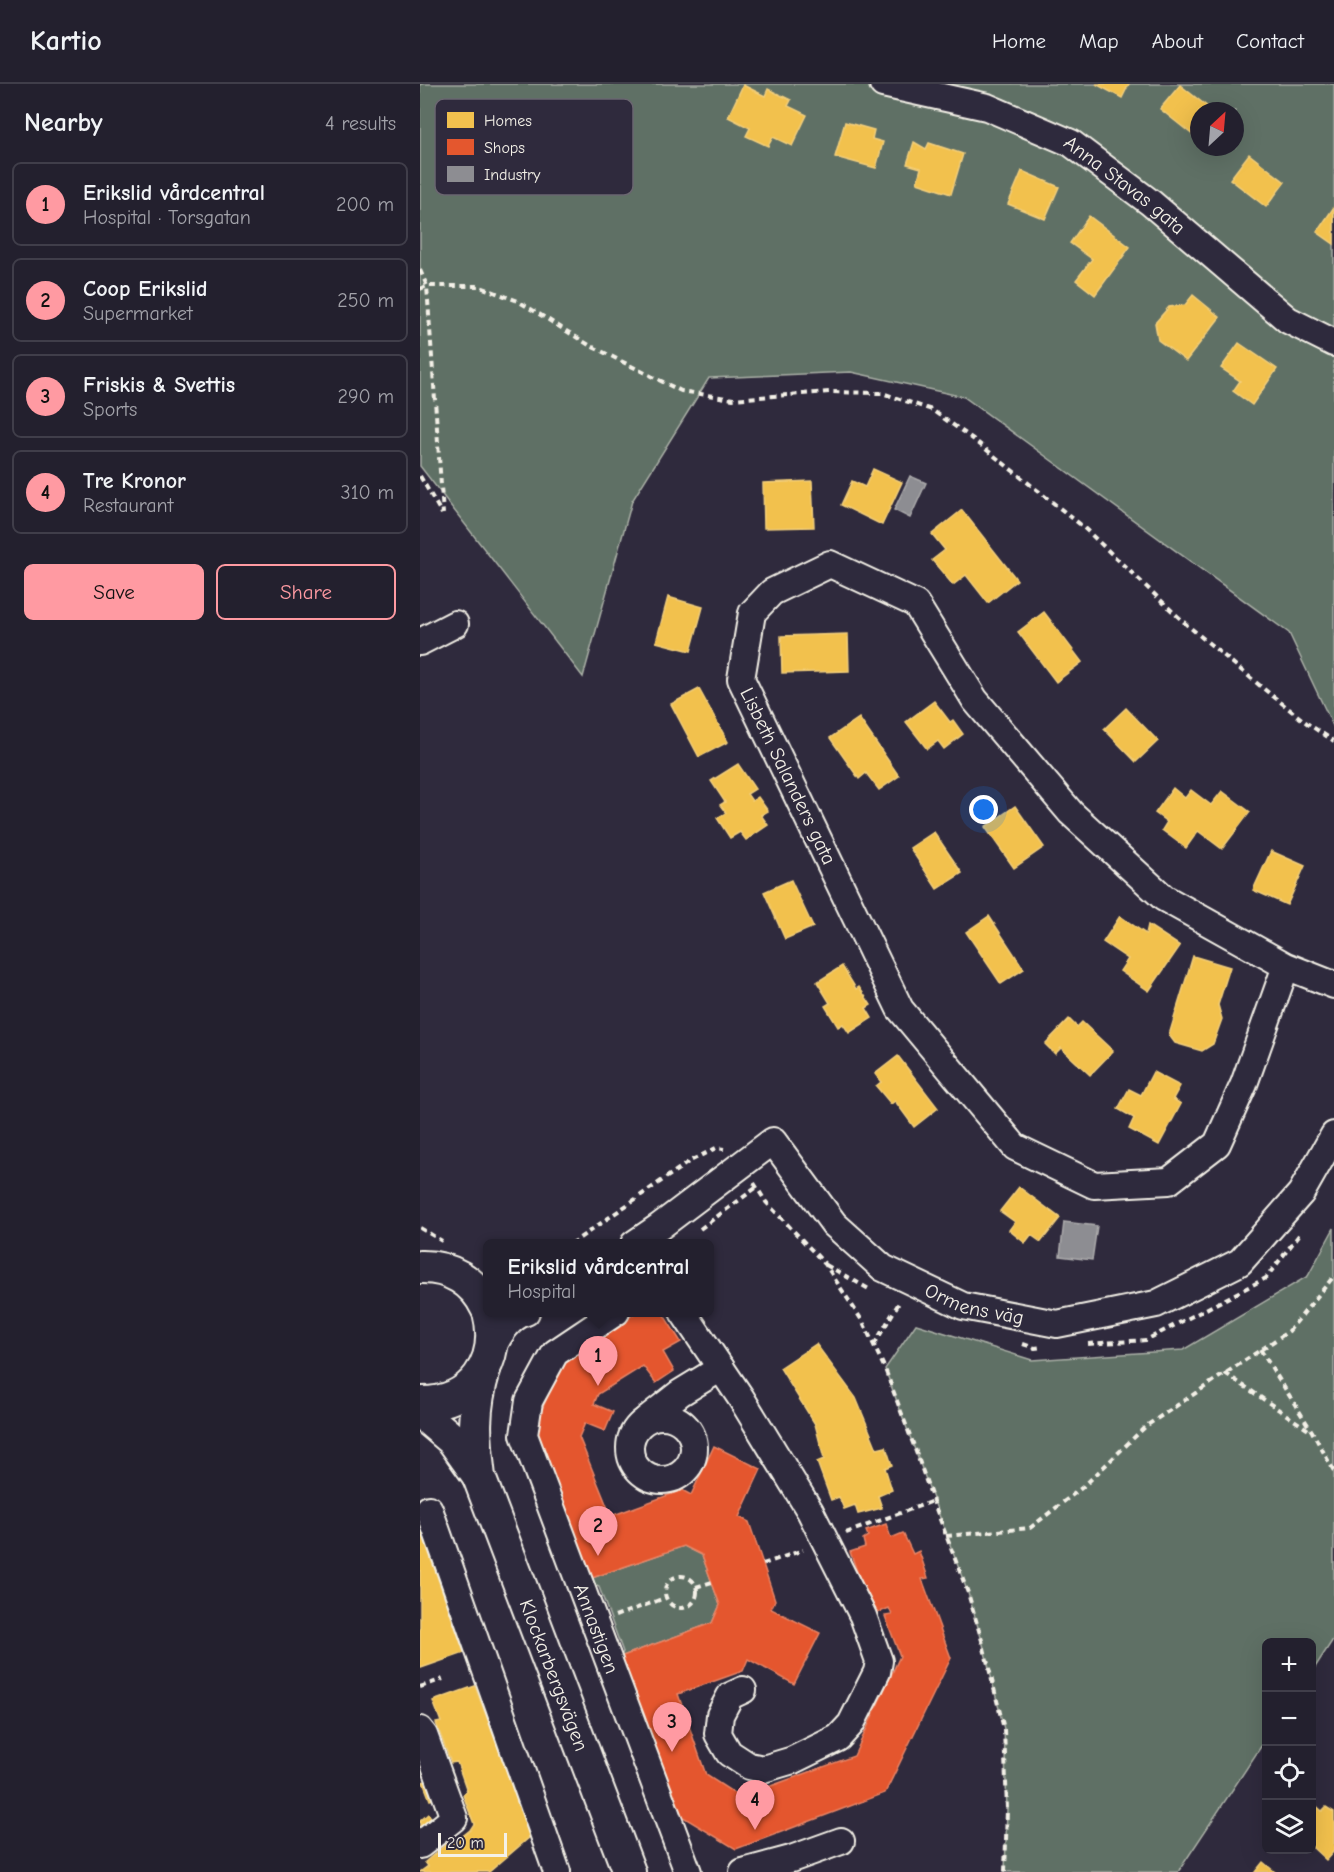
<!DOCTYPE html>
<meta charset="utf-8">
<style>
body{margin:0;font-family:"Comic Neue",sans-serif;background:#2b2836;color:#f1f3f6}
.controls{position:absolute;right:18px;bottom:18px;display:grid;overflow:hidden;border-radius:9px;box-shadow:0 6px 24px #0002}
.controls button{width:54px;height:54px;display:grid;place-items:center;padding:0;border:0;border-bottom:2px solid #403e4a;background:#23202e;color:#f1f3f6;font:30px sans-serif}
.compass{position:absolute;left:770px;top:18px;width:54px;height:54px;border-radius:50%;background:#23202e;box-shadow:0 6px 24px #0002;rotate:26deg}
.scale{position:absolute;left:18px;bottom:15px;width:69px;box-sizing:border-box;padding-left:6px;border:3px solid #f4f1e8;border-top:0;font-size:16px;line-height:21px;white-space:nowrap;color:#f4f1e8;-webkit-text-stroke:4px #2f2a3d;paint-order:stroke}
.you{position:absolute;left:564px;top:726px;width:21px;height:21px;margin:-15px;border:4px solid #fff;border-radius:50%;background:#1a73e8;box-shadow:0 0 0 9px #1a73e833}
.badge{display:grid;place-items:center;width:39px;height:39px;border-radius:50%;background:#ff9aa2;color:#111;font-size:20px;font-weight:700}
.pin{position:absolute;translate:-50% -50px;filter:drop-shadow(0 2px 3px #0008)}
.pin::after{content:'';position:absolute;top:32px;width:21px;height:18px;background:inherit;clip-path:polygon(0 0,100% 0,50% 100%)}
.popup{position:absolute;left:63px;top:1155px;width:231px;height:78px;box-sizing:border-box;display:grid;place-content:center;border-radius:9px;background:#23202e;filter:drop-shadow(0 2px 4px #0005);font-size:20px;white-space:nowrap;color:#a3a3aa}
.popup b{font-size:22px;color:#f1f3f6}
.popup::after{content:'';position:absolute;left:50%;top:100%;margin-left:-12px;border:12px solid transparent;border-top-color:#23202e}
.list{margin:0;padding:0;list-style:none}
h2{display:flex;justify-content:space-between;align-items:center;height:78px;margin:0;padding:0 24px;font-size:26px}
h2 small{font-size:20px;font-weight:400;color:#a3a3aa}
.list li{display:grid;grid-template-columns:39px 1fr auto;gap:18px;align-items:center;box-sizing:border-box;height:84px;margin:0 12px 12px;padding:0 12px;border:2px solid #403e4a;border-radius:9px}
.list b{display:block;font-size:22px;white-space:nowrap}
.list p{margin:0;font-size:20px;white-space:nowrap;color:#a3a3aa}
.list em{font-size:20px;font-style:normal;color:#a3a3aa}
.actions{display:flex;gap:12px;padding:18px 24px}
.actions a{flex:1;padding:14px 0;border:2px solid #ff9aa2;border-radius:9px;text-align:center;font-size:21px;color:#ff9aa2}
.actions .main{background:#ff9aa2;color:#111}
.icon{flex:none;width:33px;height:33px;fill:none;stroke:currentColor;stroke-width:2;stroke-linecap:round;stroke-linejoin:round}
.map{position:relative;flex:none;width:914px;height:1788px;overflow:hidden}
header{display:flex;align-items:center;gap:36px;box-sizing:border-box;height:84px;padding:0 30px;background:#23202e;border-bottom:2px solid #403e4a}
header strong{font-size:28px}
nav{display:flex;gap:33px;margin-inline-start:auto;font-size:21px}
main{display:flex}
aside{flex:1;background:#23202e}
.map>svg:first-child{display:block}
.green{fill:#5f6f65;stroke:#aab0a6;stroke-width:1.5;fill-rule:evenodd}
.homes{fill:#f2c14e;stroke:#f3cf7c;stroke-width:1.5}
.shops{fill:#e4572e;stroke:#e98566;stroke-width:1.5}
.industry{fill:#8d8d92;stroke:#acabac;stroke-width:1.5}
.lines{fill:none;stroke-linecap:round;stroke-linejoin:round}
.minor-casing{stroke:#f4f1e8;stroke-width:30}
.major-casing{stroke:#f4f1e8;stroke-width:36}
.path{stroke:#f4f1e8;stroke-width:4;stroke-dasharray:6 4.5;stroke-linecap:butt}
.minor{stroke:#2f2a3d;stroke-width:26}
.major{stroke:#2f2a3d;stroke-width:32}
.labels{text-anchor:middle;dominant-baseline:central;stroke-width:6;stroke-linejoin:round;paint-order:stroke}
.street-label{font-size:20px;fill:#f4f1e8;stroke:#2f2a3d}
.key{fill:#2f2a3d;stroke:#6a6670;stroke-width:1.5}
.key-label{font-size:16px;fill:#f4f1e8}
</style>
<header>
<strong>Kartio</strong>
<nav><a>Home</a><a>Map</a><a>About</a><a>Contact</a></nav>
</header>
<main>
<aside>
<h2>Nearby<small>4 results</small></h2>
<ul class="list">
<li><span class="badge">1</span><div><b>Erikslid vårdcentral</b><p>Hospital · Torsgatan</p></div><em>200 m</em></li>
<li><span class="badge">2</span><div><b>Coop Erikslid</b><p>Supermarket</p></div><em>250 m</em></li>
<li><span class="badge">3</span><div><b>Friskis &amp; Svettis</b><p>Sports</p></div><em>290 m</em></li>
<li><span class="badge">4</span><div><b>Tre Kronor</b><p>Restaurant</p></div><em>310 m</em></li>
</ul>
<div class="actions"><a class="main">Save</a><a>Share</a></div>
</aside>
<div class="map">
<svg width="914" height="1788" viewBox="0 0 914 1788">
<rect width="100%" height="100%" fill="#2f2a3d"/>
<filter id="ink" filterUnits="userSpaceOnUse"><feTurbulence type="fractalNoise" baseFrequency=".0167" numOctaves="2"/><feDisplacementMap in="SourceGraphic" scale="12" xChannelSelector="R" yChannelSelector="G"/><feConvolveMatrix kernelMatrix="1 2 1 2 8 2 1 2 1" color-interpolation-filters="sRGB"/></filter>
<g filter="url(#ink)">
<g class="green">
<path d="M0,0H914V644L869,549L544,313L431,288L289,294L212,417L163,593L0,382ZM779,27H815V63H779Z"/>
<polygon points="914,1144 914,1554 892,1588 892,1558 846,1558 846,1655 758,1788 585,1788 587,1725 584,1645 563,1560 548,1509 465,1285 496,1240 612,1276 763,1266 888,1192"/>
<polygon points="264,1462 282,1471 300,1521 292,1539 200,1573 203,1568 179,1503 166,1496"/>
</g>
<g class="homes">
<polygon points="676,0 709,0 702,14"/>
<polygon points="323,1 345,12 348,5 371,16 368,22 387,31 372,62 353,53 348,62 326,52 330,44 308,33"/>
<polygon points="760,1 793,27 779,27 779,56 740,25"/>
<polygon points="425,38 454,46 452,55 463,58 456,84 415,73"/>
<polygon points="494,58 506,65 509,59 543,70 531,110 497,99 501,84 487,80"/>
<polygon points="829,70 865,98 846,123 810,95"/>
<polygon points="602,87 639,103 625,135 588,120"/>
<polygon points="914,123 914,160 897,148"/>
<polygon points="669,132 710,163 675,211 656,196 672,175 650,159"/>
<polygon points="773,211 800,233 766,277 738,256 735,239 749,223 765,221"/>
<polygon points="819,259 857,285 832,321 813,307 820,297 801,284"/>
<polygon points="453,385 482,398 462,441 421,421 432,397 445,403"/>
<polygon points="392,397 394,443 344,444 343,399"/>
<polygon points="542,426 597,496 568,519 546,491 533,501 512,476 525,466 512,450"/>
<polygon points="248,513 283,523 271,567 236,558"/>
<polygon points="624,528 662,578 636,598 598,548"/>
<polygon points="428,550 429,587 362,589 361,552"/>
<polygon points="279,605 308,658 279,673 251,620"/>
<polygon points="514,617 530,638 533,636 543,650 524,665 518,657 507,665 486,638"/>
<polygon points="706,624 738,657 716,678 684,645"/>
<polygon points="439,634 479,692 459,706 446,689 439,695 410,654"/>
<polygon points="318,680 335,705 327,710 332,717 338,713 348,727 341,731 348,741 326,756 320,748 310,754 297,734 306,729 300,721 305,718 291,697"/>
<polygon points="753,704 765,714 771,706 791,721 802,707 830,728 802,765 778,747 766,764 742,746 747,738 735,729"/>
<polygon points="595,722 624,763 594,784 565,743"/>
<polygon points="514,748 542,789 517,805 490,764"/>
<polygon points="851,767 885,782 867,821 833,806"/>
<polygon points="371,796 393,843 365,855 344,808"/>
<polygon points="569,832 604,885 581,900 546,848"/>
<polygon points="700,832 726,850 728,841 760,862 729,907 700,887 708,875 683,858"/>
<polygon points="773,872 810,883 798,921 802,935 793,960 782,967 755,959 749,951"/>
<polygon points="422,882 436,905 439,903 451,921 446,924 452,934 429,949 423,940 418,943 405,922 410,919 397,898"/>
<polygon points="649,935 657,943 662,938 693,967 670,991 641,964 635,970 625,960"/>
<polygon points="478,972 518,1024 494,1043 475,1017 471,1020 456,1002 461,998 455,990"/>
<polygon points="733,988 760,1002 753,1015 761,1020 739,1061 709,1045 714,1034 698,1025 709,1005 721,1011"/>
<polygon points="599,1103 640,1134 621,1158 611,1151 605,1159 589,1146 595,1138 580,1127"/>
<polygon points="396,1260 436,1314 457,1365 466,1363 472,1381 465,1384 472,1406 458,1412 462,1424 438,1430 435,1421 424,1425 419,1413 411,1416 397,1378 404,1375 395,1340 360,1284"/>
<polygon points="0,1444 44,1569 1,1584 0,1582"/>
<polygon points="55,1602 111,1752 69,1788 0,1788 8,1782 5,1778 31,1756 34,1759 50,1746 54,1740 43,1711 47,1707 37,1678 31,1679 16,1639 21,1638 13,1617"/>
<polygon points="13,1694 20,1713 10,1716 3,1698"/>
<polygon points="892,1718 902,1727 906,1723 914,1728 914,1767 906,1776 892,1763"/>
<polygon points="8,1730 15,1737 0,1747 0,1737"/>
<polygon points="843,1778 855,1788 835,1788"/>
</g>
<polygon class="shops" points="217,1228 242,1228 261,1258 243,1268 254,1287 236,1299 223,1282 178,1310 174,1320 193,1328 185,1347 165,1339 159,1353 191,1432 262,1406 271,1411 294,1362 341,1385 319,1433 329,1438 355,1516 351,1525 400,1549 374,1600 328,1575 323,1587 258,1610 286,1691 320,1713 434,1672 480,1572 465,1532 472,1531 469,1524 453,1531 430,1468 445,1463 443,1455 448,1452 446,1447 466,1440 471,1454 483,1449 493,1470 499,1467 508,1494 502,1495 531,1574 465,1709 316,1765 250,1725 200,1573 292,1539 300,1521 282,1471 264,1462 166,1496 112,1349 144,1274"/>
<g class="industry">
<polygon points="490,392 506,399 490,434 474,426"/>
<polygon points="644,1138 677,1142 672,1176 640,1172"/>
</g>
<g class="lines">
<defs>
<g id="minor">
<path id="s1" d="M463,0L567,23L651,59L731,119L868,236L914,259"/>
<polyline points="0,558 35,540"/>
<polyline points="866,882 824,1000 797,1060 749,1097 674,1101 595,1063 480,925 321,595 332,529 352,508 410,480 496,520 555,616 651,729 744,814 866,882 914,901"/>
<path id="s2" d="M214,1160L239,1143L353,1057L414,1140L463,1184L543,1222L637,1240L736,1220L820,1178L881,1109L914,1051"/>
<path id="s3" d="M196,1228L135,1269L109,1317L104,1351L268,1788"/>
<polyline points="263,1228 321,1314 390,1427 443,1532 459,1577 457,1588 431,1640 418,1654 373,1676 343,1685 329,1682 309,1669 298,1650 300,1631 310,1612 323,1606"/>
<path d="M72,1265C79,1250 89,1233 106,1228"/>
<circle cx="242" cy="1364" r="32"/>
<polyline points="227,1335 260,1309 301,1284"/>
<polyline points="9,1425 137,1788"/>
<polyline points="0,1646 4,1651 34,1734 0,1761"/>
<polyline points="323,1788 371,1775 421,1757"/>
</g>
<g id="major">
<path d="M0,1183C29,1182 55,1197 67,1224"/>
<path id="s4" d="M64,1286C52,1325 54,1353 59,1393L209,1788"/>
<path d="M0,1319C52,1320 82,1278 69,1228"/>
<polyline points="0,1328 33,1356 58,1391"/>
</g>
</defs>
<use href="#minor" class="minor-casing"/>
<use href="#major" class="major-casing"/>
<g class="path">
<polyline points="0,186 7,202 23,430"/>
<polyline points="0,205 7,202 58,202 98,217 169,261 261,307 313,315 409,308 462,309 512,326 553,355 661,441 767,541 844,605 888,640 914,657"/>
<polyline points="0,392 22,430"/>
<polyline points="334,1099 346,1118 405,1180 443,1238 465,1285 494,1362 513,1417 548,1509 563,1560 584,1645 587,1725 585,1788"/>
<polyline points="0,1144 22,1157"/>
<polyline points="280,1145 337,1103"/>
<polyline points="151,1160 270,1077 296,1064 304,1065"/>
<polyline points="406,1181 449,1205"/>
<polyline points="603,1260 615,1264 622,1263"/>
<polyline points="668,1260 726,1256 846,1194 879,1151"/>
<polyline points="454,1261 480,1217"/>
<polyline points="840,1265 893,1349 914,1387"/>
<polyline points="805,1289 893,1349"/>
<polyline points="426,1449 513,1417"/>
<polyline points="526,1452 610,1444 664,1402 726,1342 869,1247 914,1192"/>
<polyline points="343,1480 383,1466"/>
<circle cx="261" cy="1508" r="16"/>
<polyline points="276,1503 292,1498"/>
<polyline points="195,1532 245,1514"/>
<polyline points="0,1603 23,1595"/>
</g>
<use href="#minor" class="minor"/>
<use href="#major" class="major"/>
</g>
</g>
<g class="labels">
<g class="street-label">
<text stroke="none"><textPath href="#s1" startOffset="266">Anna Stavas gata</textPath></text>
<text transform="translate(368 692) rotate(64)">Lisbeth Salanders gata</text>
<text stroke="none"><textPath href="#s2" startOffset="441">Ormens väg</textPath></text>
<text stroke="none"><textPath href="#s3" startOffset="369">Annastigen</textPath></text>
<text stroke="none"><textPath href="#s4" startOffset="320">Klockarbergsvägen</textPath></text>
</g>
</g>
<rect x="15" y="15" width="198" height="96" rx="9" class="key"/>
<rect x="27" y="28" width="27" height="16" fill="#f2c14e"/>
<rect x="27" y="55" width="27" height="16" fill="#e4572e"/>
<rect x="27" y="82" width="27" height="16" fill="#8d8d92"/>
<g class="key-label">
<text x="64" y="42">Homes</text>
<text x="64" y="69">Shops</text>
<text x="64" y="96">Industry</text>
</g>
</svg>
<div class="controls">
<button>+</button>
<button>−</button>
<button><svg class="icon" aria-label="locate" viewBox="0 0 24 24"><circle cx="12" cy="12" r="6"/><path d="M12 2v4M12 18v4M2 12h4M18 12h4"/></svg></button>
<button><svg class="icon" aria-label="layers" viewBox="0 0 24 24"><path d="M12 4l9 5-9 5-9-5zM3 14l9 5 9-5"/></svg></button>
</div>
<svg class="compass" viewBox="-18 -18 36 36"><path d="M0-13l5 13h-10z" fill="#e53935"/><path d="M0 13l5-13h-10z" fill="#a3a3aa"/></svg>
<div class="scale">20 m</div>
<div class="you"></div>
<div class="pin badge" style="left:178px;top:1302px">1</div>
<div class="popup"><b>Erikslid vårdcentral</b>Hospital</div>
<div class="pin badge" style="left:178px;top:1472px">2</div>
<div class="pin badge" style="left:252px;top:1668px">3</div>
<div class="pin badge" style="left:335px;top:1746px">4</div>
</div>
</main>
